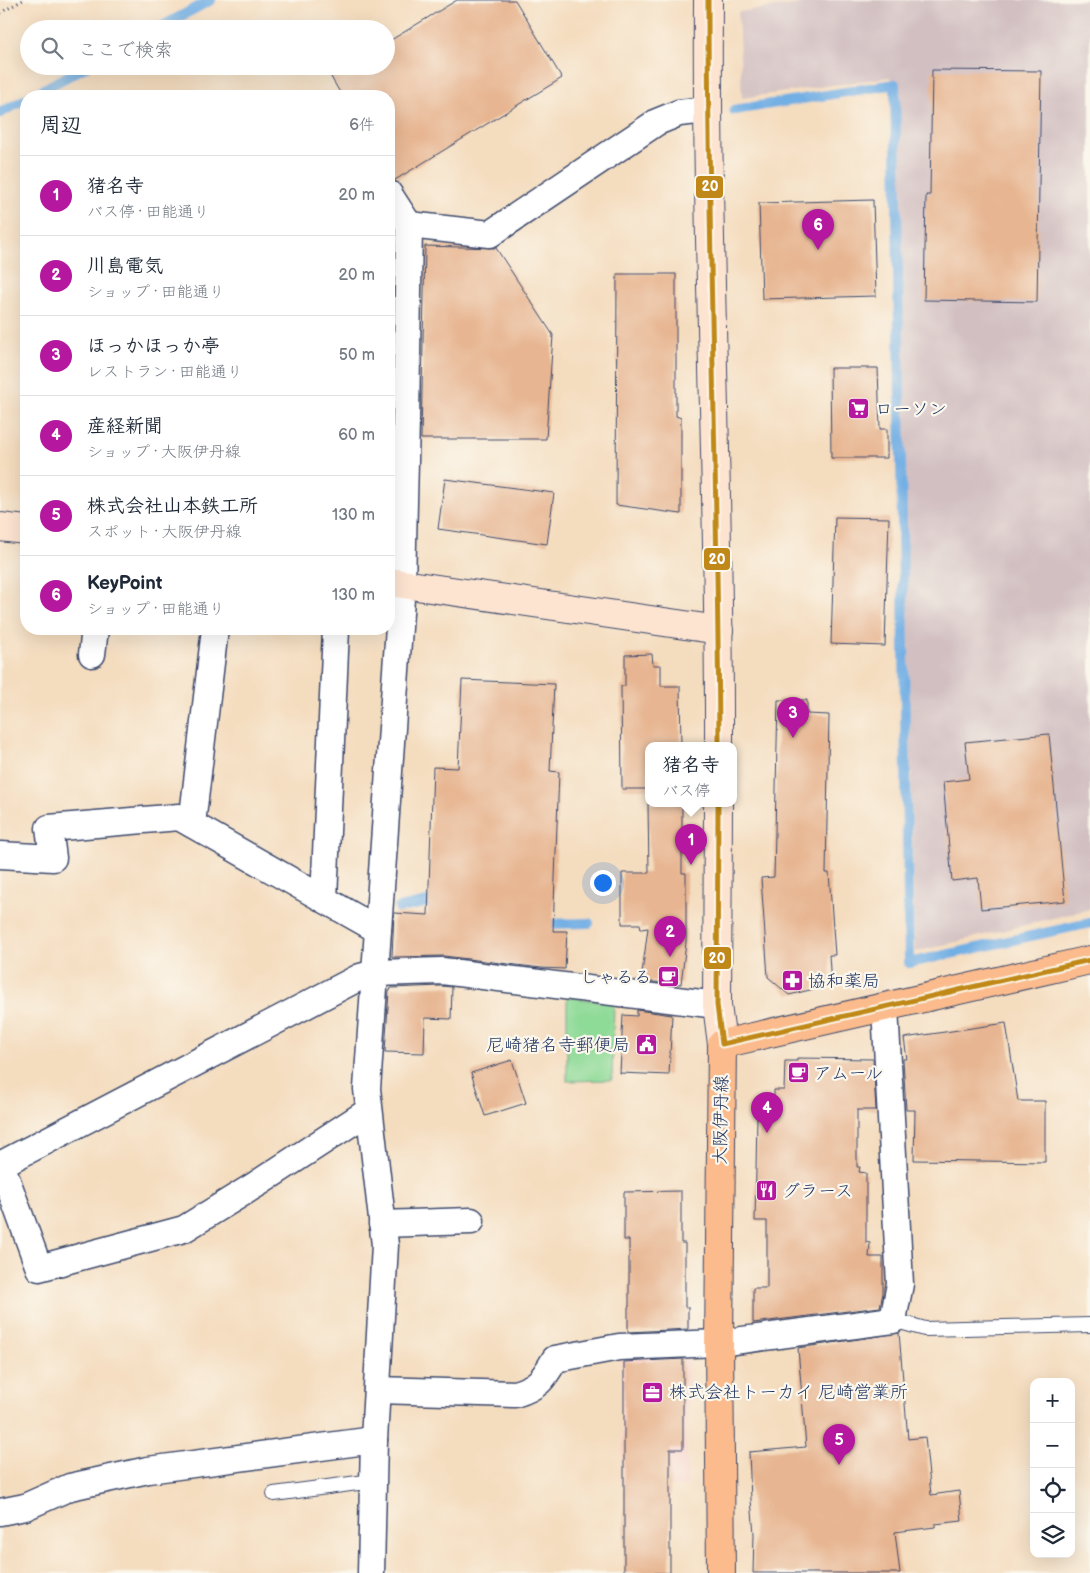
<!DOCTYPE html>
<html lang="ja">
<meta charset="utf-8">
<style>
body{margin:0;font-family:"Balsamiq Sans","Klee One",sans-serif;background:#f2f2f3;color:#1f2937}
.controls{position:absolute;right:15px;bottom:15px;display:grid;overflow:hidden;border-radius:10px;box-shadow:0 5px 20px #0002}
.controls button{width:45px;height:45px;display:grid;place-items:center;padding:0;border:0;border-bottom:1px solid #e0e1e3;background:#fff;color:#1f2937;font:25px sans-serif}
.you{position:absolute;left:602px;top:882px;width:18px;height:18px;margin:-12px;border:4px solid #fff;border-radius:50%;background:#1a73e8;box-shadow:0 0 0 8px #1a73e833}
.badge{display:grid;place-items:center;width:32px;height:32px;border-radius:50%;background:#b5179e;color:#fff;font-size:16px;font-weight:700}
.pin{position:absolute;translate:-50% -41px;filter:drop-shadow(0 1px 2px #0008)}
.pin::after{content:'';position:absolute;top:26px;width:18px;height:15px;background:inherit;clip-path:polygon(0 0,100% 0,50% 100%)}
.popup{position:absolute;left:645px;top:742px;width:92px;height:65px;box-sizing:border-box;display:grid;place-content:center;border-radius:10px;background:#fff;filter:drop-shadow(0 1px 4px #0005);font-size:16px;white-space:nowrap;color:#747a83}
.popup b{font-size:19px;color:#1f2937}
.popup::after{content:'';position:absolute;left:50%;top:100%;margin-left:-10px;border:10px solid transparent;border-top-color:#fff}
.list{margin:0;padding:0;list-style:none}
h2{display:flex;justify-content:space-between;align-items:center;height:65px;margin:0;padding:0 20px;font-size:21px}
h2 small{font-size:16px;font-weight:400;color:#747a83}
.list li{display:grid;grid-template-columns:32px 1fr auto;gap:15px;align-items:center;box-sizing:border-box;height:80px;padding:0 20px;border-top:1px solid #e0e1e3}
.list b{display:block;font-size:19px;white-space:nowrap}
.list p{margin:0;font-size:16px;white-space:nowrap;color:#747a83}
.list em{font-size:16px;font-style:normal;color:#747a83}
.icon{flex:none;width:28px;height:28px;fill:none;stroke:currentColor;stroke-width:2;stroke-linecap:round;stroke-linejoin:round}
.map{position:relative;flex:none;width:1090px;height:1573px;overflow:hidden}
.search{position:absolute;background:#fff;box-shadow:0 5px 20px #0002;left:20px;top:20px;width:375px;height:55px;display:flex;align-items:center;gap:12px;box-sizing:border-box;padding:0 18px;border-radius:28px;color:#747a83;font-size:19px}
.panel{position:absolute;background:#fff;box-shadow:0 5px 20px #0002;left:20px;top:90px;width:375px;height:545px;border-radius:20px}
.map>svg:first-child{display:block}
.built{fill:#f7d1c9}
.industrial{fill:#d2bfc1}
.green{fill:#8eda97;stroke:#54847a}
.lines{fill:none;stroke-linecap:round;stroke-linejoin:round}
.stream{stroke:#72afe4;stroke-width:10}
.building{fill:#e7b591}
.lane-casing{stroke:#3c496c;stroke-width:16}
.street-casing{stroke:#3c496c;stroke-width:29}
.secondary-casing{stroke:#3c496c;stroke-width:30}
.primary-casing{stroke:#3c496c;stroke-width:30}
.path{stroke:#3c496c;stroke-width:3;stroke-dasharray:1 4;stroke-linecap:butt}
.lane{stroke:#fff;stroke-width:14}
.street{stroke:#fff;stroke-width:26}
.secondary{stroke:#fde4d1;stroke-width:28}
.primary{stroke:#fbbb8c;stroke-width:28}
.bus-1-casing{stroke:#fbf7ec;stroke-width:9}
.bus-1{stroke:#c08818;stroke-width:5}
.labels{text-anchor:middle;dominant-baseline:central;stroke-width:4.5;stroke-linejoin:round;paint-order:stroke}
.poi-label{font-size:18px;fill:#1b2f5e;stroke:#fbf7ec;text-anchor:start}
.street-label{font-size:18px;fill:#1b2f5e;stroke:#fbf7ec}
.line-badge{stroke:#fbf7ec;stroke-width:2}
.badge-label{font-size:14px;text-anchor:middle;font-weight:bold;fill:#fff}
</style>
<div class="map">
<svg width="1090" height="1573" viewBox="0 0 1090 1573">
<rect width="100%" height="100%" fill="#fbf7ec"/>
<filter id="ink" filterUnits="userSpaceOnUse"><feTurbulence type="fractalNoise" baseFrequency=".02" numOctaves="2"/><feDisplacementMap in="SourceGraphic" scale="10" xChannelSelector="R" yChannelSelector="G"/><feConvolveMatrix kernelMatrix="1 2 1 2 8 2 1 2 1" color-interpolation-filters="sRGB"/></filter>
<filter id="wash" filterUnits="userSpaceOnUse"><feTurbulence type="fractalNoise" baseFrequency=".0096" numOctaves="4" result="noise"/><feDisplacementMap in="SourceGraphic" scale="20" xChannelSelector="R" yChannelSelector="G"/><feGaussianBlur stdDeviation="1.12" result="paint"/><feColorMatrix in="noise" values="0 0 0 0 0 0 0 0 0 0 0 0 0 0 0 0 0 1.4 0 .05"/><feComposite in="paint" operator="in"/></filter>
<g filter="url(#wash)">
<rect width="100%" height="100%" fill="#f4dcbe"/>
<polygon class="built" points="622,1356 688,1356 687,1487 622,1486"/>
<polygon class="industrial" points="829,0 1090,0 1090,909 915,952 898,87 889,77 742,98 738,12"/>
<polygon class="green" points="567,997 614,1003 612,1080 567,1081"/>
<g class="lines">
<g class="stream">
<polyline points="157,29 211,0"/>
<polyline points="31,96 87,66"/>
<polyline points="734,110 895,84 909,963 1090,923"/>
<polyline points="0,113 26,99"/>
<polyline points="399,908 433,901 440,901"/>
<polyline points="542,924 589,923"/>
</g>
</g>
<g id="blocks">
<g class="building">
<polygon points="457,0 515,0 562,78 395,180 389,179 389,96 342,96 331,77 348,66 386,66 386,43"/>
<polygon points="932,70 1041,71 1037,302 924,300 926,195 930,195"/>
<polygon points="873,200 876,296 762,299 759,203"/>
<polygon points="425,246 496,248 553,335 546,439 421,439"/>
<polygon points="617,274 676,274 676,416 681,418 681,514 616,505"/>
<polygon points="830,368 878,368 880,429 887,429 887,458 831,458"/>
<polygon points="445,479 554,493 547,544 438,529"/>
<polygon points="835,517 889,518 885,646 831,644"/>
<polygon points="652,654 653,665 661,665 661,686 680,686 681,746 648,746 648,789 622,789 621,686 625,686 625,655"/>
<polygon points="462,680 554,684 550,771 559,772 553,931 567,931 565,969 541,968 444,956 392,957 394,913 428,915 433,767 458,768"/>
<polygon points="778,700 807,700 807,714 829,715 826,873 829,873 835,955 829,955 831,985 789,995 768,977 761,878 774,877"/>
<polygon points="1049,734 1065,901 981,909 978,878 952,881 943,782 969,779 965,742"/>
<polygon points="648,804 682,804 682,873 686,873 686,942 681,984 641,981 648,928 641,929 640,924 622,924 622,873 649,873"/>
<polygon points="441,986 452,987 451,1019 425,1018 424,1053 385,1052 389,991 390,991 391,988"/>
<polygon points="637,1010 672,1015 669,1075 620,1073 623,1015 637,1016"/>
<polygon points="1006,1023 1018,1101 1045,1101 1045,1162 914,1160 915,1110 906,1110 903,1059 907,1059 904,1038"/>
<polygon points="797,1058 873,1059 876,1110 857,1110 857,1167 860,1167 859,1172 866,1173 866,1242 870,1243 869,1257 883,1257 883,1293 880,1307 753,1323 753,1288 767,1288 767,1221 755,1221 757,1117 774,1117 774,1090 784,1090 785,1061 797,1061"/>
<polygon points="512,1060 526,1103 485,1116 471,1073"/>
<polygon points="681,1191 681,1243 685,1243 685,1307 688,1307 688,1329 628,1332 628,1307 629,1307 629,1240 624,1240 624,1192"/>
<polygon points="899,1333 908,1439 925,1437 931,1495 959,1491 962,1521 935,1524 935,1527 895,1532 900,1573 753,1573 754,1534 751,1500 749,1452 806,1447 798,1348"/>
<polygon points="683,1359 683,1449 670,1449 670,1573 624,1573 624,1362"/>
</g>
</g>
</g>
<g filter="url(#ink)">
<use href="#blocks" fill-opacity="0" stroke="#3c496c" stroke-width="1"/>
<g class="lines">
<defs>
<g id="lane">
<polyline points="893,1320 925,1329 1090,1325"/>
<polyline points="274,1494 373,1481"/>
</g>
<g id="street">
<polyline points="409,225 490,234 657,122 679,113 707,110"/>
<polyline points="92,654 95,629"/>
<polyline points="192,824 215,629"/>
<polyline points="0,855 53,858 49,828 179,817 378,930"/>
<polyline points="324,899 336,629"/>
<polyline points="1,1164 39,1268 184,1229 257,1184 369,1111"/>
<polyline points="0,1165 360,977 375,973 402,584 406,420 409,225 389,194"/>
<polyline points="382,1224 471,1221"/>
<path d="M377,1390L515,1394C538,1387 543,1380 555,1359L619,1347L719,1343L893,1320L900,1284L885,1008"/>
<polyline points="0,1512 25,1507 70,1487 148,1470 374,1440"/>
<polyline points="371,1573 374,1440 385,1245 367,1089 375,973 442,971 717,1005"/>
</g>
<g id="secondary">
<path d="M708,0C706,249 720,497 719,746"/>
<polyline points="0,527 26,530"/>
<polyline points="389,582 719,630"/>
<polyline points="718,804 717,1005 722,1044"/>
</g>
<polyline id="primary" points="721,1573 719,1343 722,1044 1090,960"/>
</defs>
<use href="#lane" class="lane-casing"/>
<use href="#street" class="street-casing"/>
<use href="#secondary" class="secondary-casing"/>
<use href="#primary" class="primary-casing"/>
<polyline class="path" points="0,13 23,0"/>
<use href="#lane" class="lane"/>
<use href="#street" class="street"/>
<use href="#secondary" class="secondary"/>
<use href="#primary" class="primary"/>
<defs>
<g id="bus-1">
<path d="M708,0C708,249 718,497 719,746"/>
<polyline points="718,804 717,1005 722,1044 1090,960"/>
</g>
</defs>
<use href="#bus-1" class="bus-1-casing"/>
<use href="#bus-1" class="bus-1"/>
</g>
</g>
<defs>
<symbol id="supermarket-square" viewBox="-11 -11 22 22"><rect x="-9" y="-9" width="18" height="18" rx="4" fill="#b5179e" stroke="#fbf7ec"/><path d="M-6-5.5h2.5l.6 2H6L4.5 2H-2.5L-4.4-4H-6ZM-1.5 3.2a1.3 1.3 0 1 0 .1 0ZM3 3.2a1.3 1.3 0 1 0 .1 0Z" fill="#fff"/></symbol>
<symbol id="cafe-square" viewBox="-11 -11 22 22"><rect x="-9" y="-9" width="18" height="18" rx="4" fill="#b5179e" stroke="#fbf7ec"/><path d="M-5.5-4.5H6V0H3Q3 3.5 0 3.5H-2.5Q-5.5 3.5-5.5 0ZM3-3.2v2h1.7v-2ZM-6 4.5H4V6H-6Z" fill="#fff"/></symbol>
<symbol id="pharmacy-square" viewBox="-11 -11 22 22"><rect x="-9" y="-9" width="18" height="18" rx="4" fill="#b5179e" stroke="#fbf7ec"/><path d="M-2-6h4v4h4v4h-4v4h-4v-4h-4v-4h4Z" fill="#fff"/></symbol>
<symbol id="civic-square" viewBox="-11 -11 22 22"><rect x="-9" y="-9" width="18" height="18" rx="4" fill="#b5179e" stroke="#fbf7ec"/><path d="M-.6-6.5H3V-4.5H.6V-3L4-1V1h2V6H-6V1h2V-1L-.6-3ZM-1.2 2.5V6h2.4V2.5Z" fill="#fff"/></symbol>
<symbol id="restaurant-square" viewBox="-11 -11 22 22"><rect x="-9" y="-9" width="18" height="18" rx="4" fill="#b5179e" stroke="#fbf7ec"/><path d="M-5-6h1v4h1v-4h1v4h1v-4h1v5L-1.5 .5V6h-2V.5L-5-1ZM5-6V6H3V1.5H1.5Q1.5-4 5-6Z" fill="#fff"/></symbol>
<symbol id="office-square" viewBox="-11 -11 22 22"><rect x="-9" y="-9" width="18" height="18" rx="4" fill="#b5179e" stroke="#fbf7ec"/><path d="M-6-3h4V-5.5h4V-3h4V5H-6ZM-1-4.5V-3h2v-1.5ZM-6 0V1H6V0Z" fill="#fff"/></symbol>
</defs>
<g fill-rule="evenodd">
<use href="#supermarket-square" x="846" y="396" width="25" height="25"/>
<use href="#cafe-square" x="656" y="964" width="25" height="25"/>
<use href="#pharmacy-square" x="780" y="968" width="25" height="25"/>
<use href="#civic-square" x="634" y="1032" width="25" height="25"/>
<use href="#cafe-square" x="786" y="1060" width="25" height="25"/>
<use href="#restaurant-square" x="754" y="1178" width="25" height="25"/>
<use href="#office-square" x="640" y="1380" width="25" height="25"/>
</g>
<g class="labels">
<g class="poi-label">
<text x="875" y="409">ローソン</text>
<text x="652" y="977" text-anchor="end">しゃるる</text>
<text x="808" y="981">協和薬局</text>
<text x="630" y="1045" text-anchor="end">尼崎猪名寺郵便局</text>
<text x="814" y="1073">アムール</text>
<text x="782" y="1191">グラース</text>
<text x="669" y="1392">株式会社トーカイ 尼崎営業所</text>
</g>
<g class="street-label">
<text transform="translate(721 1120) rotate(-89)">大阪伊丹線</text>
</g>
</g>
<g class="line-badge">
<rect x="695" y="175" width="29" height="24" rx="5" fill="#c08818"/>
<rect x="703" y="547" width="28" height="24" rx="5" fill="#c08818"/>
<rect x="703" y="946" width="29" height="24" rx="5" fill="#c08818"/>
</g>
<g class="badge-label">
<text x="710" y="191">20</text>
<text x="717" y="564">20</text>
<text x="717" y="963">20</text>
</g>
</svg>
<div class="controls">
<button>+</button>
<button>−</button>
<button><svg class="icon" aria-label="locate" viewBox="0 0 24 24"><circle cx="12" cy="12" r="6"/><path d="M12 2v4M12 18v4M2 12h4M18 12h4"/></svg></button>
<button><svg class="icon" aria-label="layers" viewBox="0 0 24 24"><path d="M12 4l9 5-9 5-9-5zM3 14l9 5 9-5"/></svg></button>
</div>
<div class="you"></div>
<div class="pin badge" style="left:691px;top:865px">1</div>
<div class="popup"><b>猪名寺</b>バス停</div>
<div class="pin badge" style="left:670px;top:957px">2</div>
<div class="pin badge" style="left:793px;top:738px">3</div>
<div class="pin badge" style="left:767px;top:1133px">4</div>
<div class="pin badge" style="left:839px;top:1465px">5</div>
<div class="pin badge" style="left:818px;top:250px">6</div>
<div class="search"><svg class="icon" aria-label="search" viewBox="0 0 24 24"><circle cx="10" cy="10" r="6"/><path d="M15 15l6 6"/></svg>ここで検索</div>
<section class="panel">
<h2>周辺<small>6件</small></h2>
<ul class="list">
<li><span class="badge">1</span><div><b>猪名寺</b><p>バス停 · 田能通り</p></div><em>20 m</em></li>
<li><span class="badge">2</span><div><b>川島電気</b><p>ショップ · 田能通り</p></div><em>20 m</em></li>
<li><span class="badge">3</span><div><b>ほっかほっか亭</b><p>レストラン · 田能通り</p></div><em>50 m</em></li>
<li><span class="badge">4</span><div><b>産経新聞</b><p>ショップ · 大阪伊丹線</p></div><em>60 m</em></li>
<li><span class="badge">5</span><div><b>株式会社山本鉄工所</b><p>スポット · 大阪伊丹線</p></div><em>130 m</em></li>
<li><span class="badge">6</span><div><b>KeyPoint</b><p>ショップ · 田能通り</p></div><em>130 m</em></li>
</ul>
</section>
</div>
